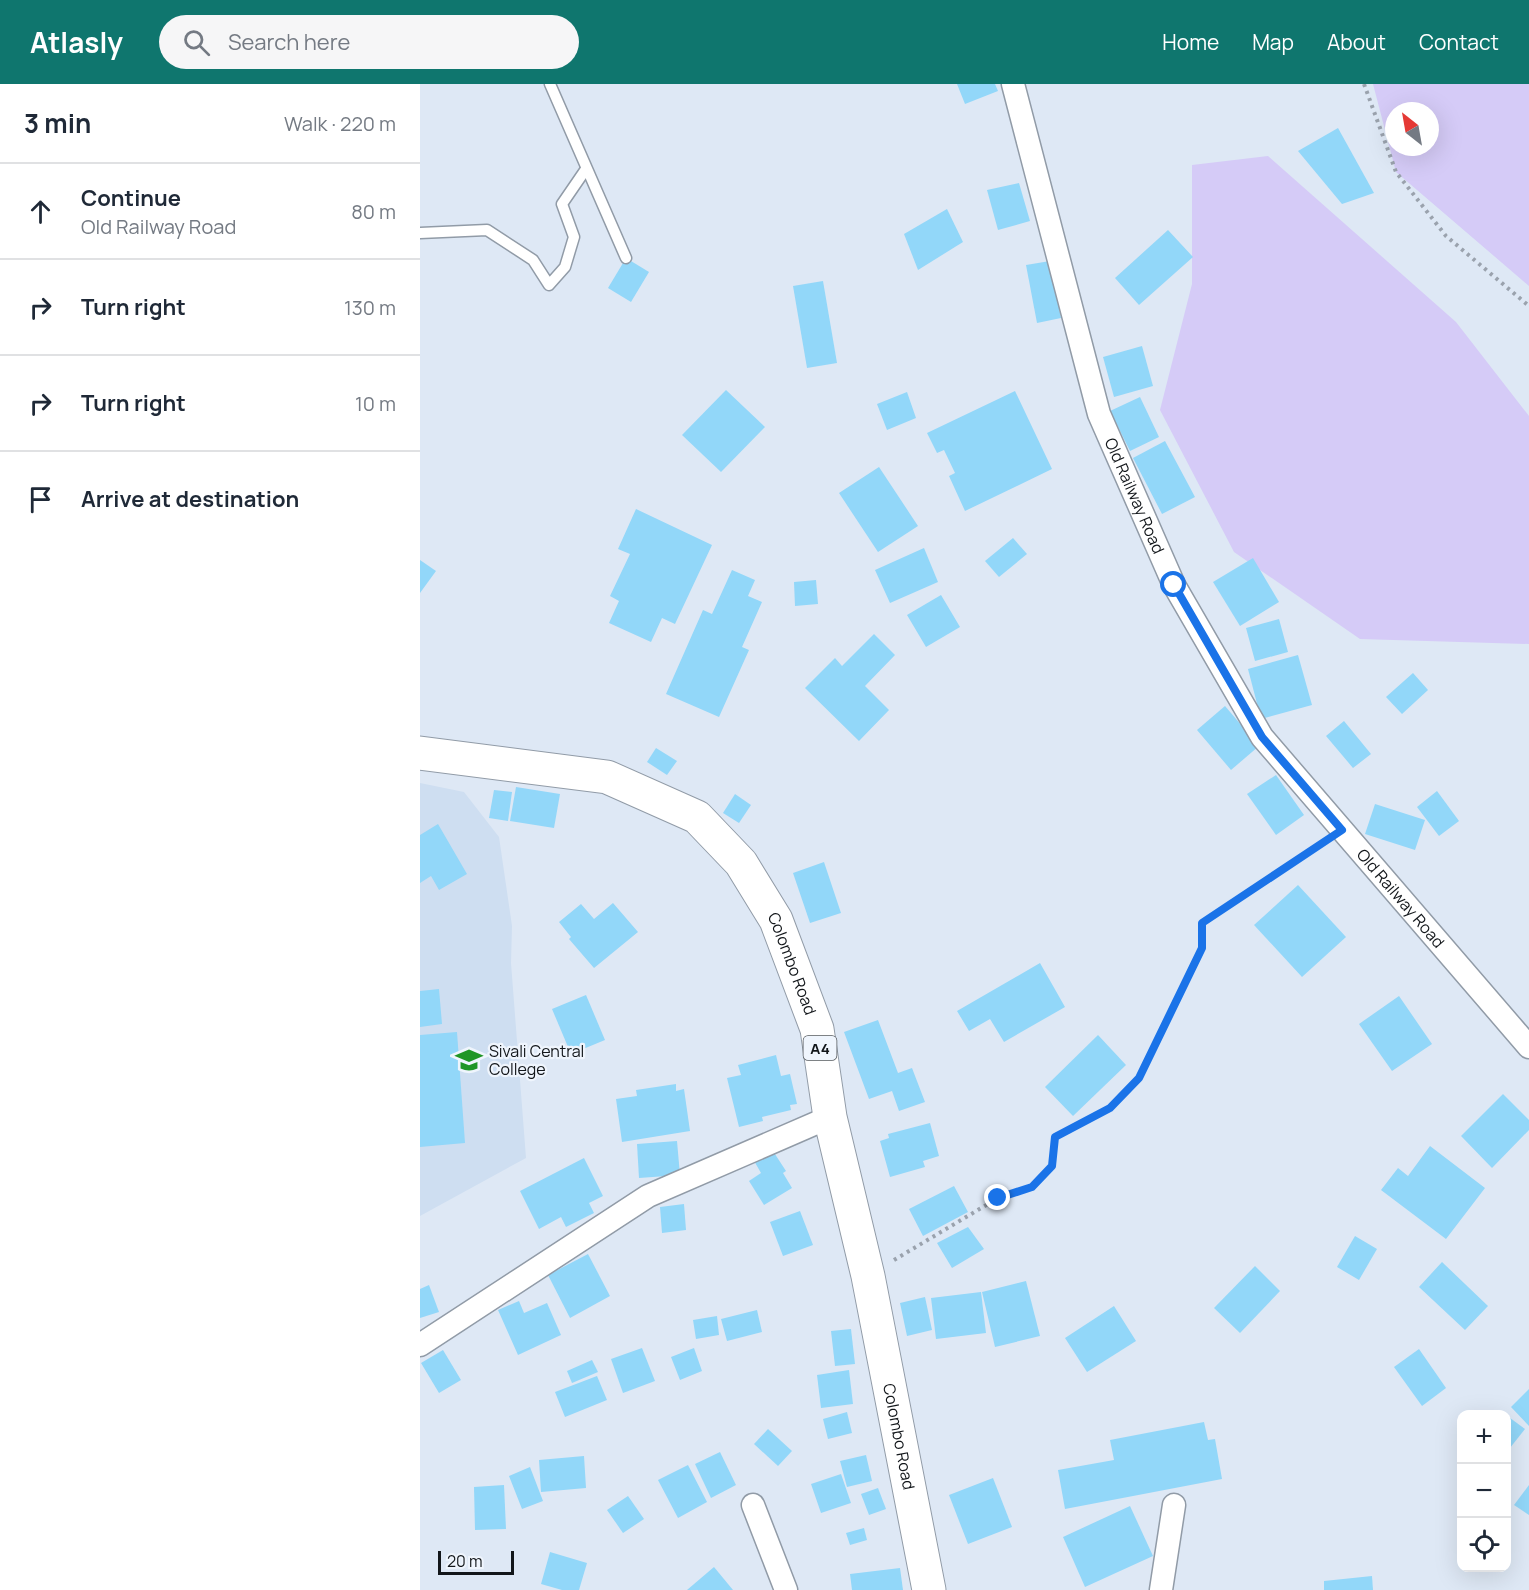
<!DOCTYPE html>
<meta charset="utf-8">
<style>
body{margin:0;font-family:Manrope,sans-serif;background:#f6f6f7;color:#1f2937}
.controls{position:absolute;right:18px;bottom:18px;display:grid;overflow:hidden;border-radius:12px;box-shadow:0 6px 24px #0002}
.controls button{width:54px;height:54px;display:grid;place-items:center;padding:0;border:0;border-bottom:2px solid #e0e1e3;background:#fff;color:#1f2937;font:30px sans-serif}
.compass{position:absolute;left:965px;top:18px;width:54px;height:54px;border-radius:50%;background:#fff;box-shadow:0 6px 24px #0002;rotate:329deg}
.scale{position:absolute;left:18px;bottom:15px;width:76px;box-sizing:border-box;padding-left:6px;border:3px solid #12161a;border-top:0;font-size:16px;line-height:21px;white-space:nowrap;color:#12161a;-webkit-text-stroke:4px #eff5fd;paint-order:stroke}
.stop{position:absolute;width:18px;height:18px;margin:-14px;border:4px solid #1a73e8;border-radius:50%;background:#fff}
.stop.end{background:#1a73e8;border-color:#fff;box-shadow:0 2px 6px #0008}
.list{margin:0;padding:0;list-style:none}
h2{display:flex;justify-content:space-between;align-items:center;height:78px;margin:0;padding:0 24px;font-size:26px}
h2 small{font-size:20px;font-weight:400;color:#747a83}
.list li{display:grid;grid-template-columns:39px 1fr auto;gap:18px;align-items:center;box-sizing:border-box;height:96px;padding:0 24px;border-top:2px solid #e0e1e3}
.list b{display:block;font-size:22px;white-space:nowrap}
.list p{margin:0;font-size:20px;white-space:nowrap;color:#747a83}
.list em{font-size:20px;font-style:normal;color:#747a83}
.icon{flex:none;width:33px;height:33px;fill:none;stroke:currentColor;stroke-width:2;stroke-linecap:round;stroke-linejoin:round}
.map{position:relative;flex:none;width:1109px;height:1506px;overflow:hidden}
header{display:flex;align-items:center;gap:36px;box-sizing:border-box;height:84px;padding:0 30px;background:#0f766e;color:#fff}
header strong{font-size:28px}
nav{display:flex;gap:33px;margin-inline-start:auto;font-size:21px}
.search{width:420px;height:54px;background:#f6f6f7;display:flex;align-items:center;gap:15px;box-sizing:border-box;padding:0 21px;border-radius:33px;color:#747a83;font-size:22px}
main{display:flex}
aside{flex:1;background:#fff}
.map>svg:first-child{display:block}
.built{fill:#cedef1}
.green{fill:#d5cbf7;fill-rule:evenodd}
.building{fill:#92d7f9}
.lines{fill:none;stroke-linecap:round;stroke-linejoin:round}
.lane-casing{stroke:#919ba7;stroke-width:13}
.street-casing{stroke:#919ba7;stroke-width:25}
.highway-casing{stroke:#919ba7;stroke-width:35}
.path{stroke:#9aa2ad;stroke-width:4;stroke-dasharray:3 4.5;stroke-linecap:butt}
.lane{stroke:#fff;stroke-width:10}
.street{stroke:#fff;stroke-width:22}
.highway{stroke:#fff;stroke-width:33}
.route{stroke:#1a73e8;stroke-width:8}
.labels{text-anchor:middle;dominant-baseline:central;stroke-width:4.5;stroke-linejoin:round;paint-order:stroke}
.shield{fill:#eff5fd;stroke:#54595e;stroke-width:1.5}
.shield-label{font-size:15px;font-weight:bold;fill:#12161a}
.street-label{font-size:16px;fill:#12161a;stroke:#eff5fd}
.poi-label{font-size:16px;fill:#12161a;stroke:#eff5fd;text-anchor:start}
</style>
<header>
<strong>Atlasly</strong>
<div class="search"><svg class="icon" aria-label="search" viewBox="0 0 24 24"><circle cx="10" cy="10" r="6"/><path d="M15 15l6 6"/></svg>Search here</div>
<nav><a>Home</a><a>Map</a><a>About</a><a>Contact</a></nav>
</header>
<main>
<aside>
<h2>3 min<small>Walk · 220 m</small></h2>
<ul class="list">
<li><svg class="icon" aria-label="ahead" viewBox="0 0 24 24"><path d="M12 20V5M6 11l6-6 6 6"/></svg><div><b>Continue</b><p>Old Railway Road</p></div><em>80 m</em></li>
<li><svg class="icon" aria-label="right" viewBox="0 0 24 24"><path d="M7 20v-9h11M14 6l5 5-5 5"/></svg><div><b>Turn right</b></div><em>130 m</em></li>
<li><svg class="icon" aria-label="right" viewBox="0 0 24 24"><path d="M7 20v-9h11M14 6l5 5-5 5"/></svg><div><b>Turn right</b></div><em>10 m</em></li>
<li><svg class="icon" aria-label="arrive" viewBox="0 0 24 24"><path d="M6 21V4h12l-3 4 3 4H6"/></svg><div><b>Arrive at destination</b></div></li>
</ul>
</aside>
<div class="map">
<svg width="1109" height="1506" viewBox="0 0 1109 1506">
<rect width="100%" height="100%" fill="#dee8f5"/>
<polygon class="built" points="0,699 44,708 79,753 92,842 91,879 106,1074 0,1132"/>
<g class="green">
<path d="M953,0H1109V202L976,88ZM974,27H1010V63H974Z"/>
<polygon points="848,72 1036,238 1109,332 1109,560 940,555 814,468 740,326 772,200 772,81"/>
</g>
<g class="building">
<polygon points="537,0 575,0 578,7 545,20"/>
<polygon points="918,44 954,109 922,120 878,67"/>
<polygon points="599,99 610,137 578,146 567,106"/>
<polygon points="527,125 543,158 498,186 484,150"/>
<polygon points="748,146 773,173 719,221 695,194"/>
<polygon points="206,174 229,188 211,218 188,204"/>
<polygon points="630,177 641,234 617,239 606,181"/>
<polygon points="403,197 417,279 387,284 373,202"/>
<polygon points="722,262 733,302 694,313 683,273"/>
<polygon points="306,306 345,343 301,388 262,351"/>
<polygon points="595,307 632,385 545,427 529,392 535,389 524,366 517,369 507,349"/>
<polygon points="487,308 496,334 467,346 457,320"/>
<polygon points="720,313 739,353 710,367 690,327"/>
<polygon points="745,357 775,413 742,430 713,374"/>
<polygon points="459,383 498,442 458,468 419,409"/>
<polygon points="216,425 292,461 255,540 242,534 231,558 189,539 199,517 190,512 210,470 198,465"/>
<polygon points="593,454 607,470 579,493 565,477"/>
<polygon points="504,464 518,498 470,519 455,486"/>
<polygon points="833,474 859,518 820,542 793,498"/>
<polygon points="0,476 16,487 0,509"/>
<polygon points="312,486 335,496 328,512 342,518 322,563 329,566 299,633 246,610 283,526 292,530"/>
<polygon points="396,496 398,520 375,522 374,498"/>
<polygon points="521,511 540,543 506,563 487,531"/>
<polygon points="859,535 868,568 835,577 826,544"/>
<polygon points="454,550 475,571 445,602 469,626 439,657 385,604 415,574 422,582"/>
<polygon points="878,571 892,621 841,635 828,585"/>
<polygon points="993,589 1008,606 982,630 966,613"/>
<polygon points="805,622 839,662 811,686 777,646"/>
<polygon points="924,637 951,670 933,684 906,652"/>
<polygon points="236,664 257,677 247,691 227,678"/>
<polygon points="856,691 884,731 856,751 827,710"/>
<polygon points="96,703 140,710 134,744 90,737"/>
<polygon points="74,706 92,708 88,737 69,734"/>
<polygon points="1017,707 1039,737 1019,752 997,723"/>
<polygon points="315,710 331,721 319,739 303,729"/>
<polygon points="955,720 1005,736 995,766 945,750"/>
<polygon points="18,740 47,790 19,806 11,792 0,799 0,751"/>
<polygon points="404,778 421,829 390,839 373,789"/>
<polygon points="878,801 926,853 882,893 834,841"/>
<polygon points="193,819 218,848 174,884 149,855 151,853 139,838 161,820 174,835"/>
<polygon points="620,879 645,923 584,958 570,935 549,947 537,927"/>
<polygon points="19,905 22,940 0,943 0,907"/>
<polygon points="166,911 185,956 151,970 132,925"/>
<polygon points="979,912 1012,960 972,987 939,940"/>
<polygon points="458,936 478,989 492,984 505,1018 479,1027 472,1007 449,1015 424,948"/>
<polygon points="37,948 45,1059 0,1063 0,951"/>
<polygon points="678,951 706,981 653,1032 625,1003"/>
<polygon points="356,971 361,992 370,990 377,1020 370,1021 371,1026 342,1033 343,1037 319,1043 307,994 321,991 318,981"/>
<polygon points="256,1000 256,1007 264,1005 270,1047 202,1058 196,1015 217,1012 216,1006"/>
<polygon points="1083,1010 1109,1036 1109,1046 1072,1084 1041,1052"/>
<polygon points="510,1039 519,1072 503,1077 505,1083 470,1093 460,1057 469,1054 468,1050"/>
<polygon points="257,1057 260,1091 219,1094 217,1060"/>
<polygon points="1010,1062 1065,1104 1026,1155 961,1106 978,1084 988,1092"/>
<polygon points="351,1064 366,1087 363,1089 372,1104 344,1121 329,1097 341,1089 333,1075"/>
<polygon points="164,1074 183,1112 169,1119 174,1129 146,1143 141,1133 119,1145 100,1107"/>
<polygon points="534,1102 548,1128 503,1152 489,1125"/>
<polygon points="264,1120 266,1146 242,1149 240,1123"/>
<polygon points="380,1127 393,1161 363,1172 350,1138"/>
<polygon points="548,1143 564,1165 532,1184 517,1159"/>
<polygon points="935,1152 957,1165 939,1196 917,1183"/>
<polygon points="168,1170 190,1212 150,1234 128,1191"/>
<polygon points="1022,1178 1068,1222 1045,1246 999,1203"/>
<polygon points="835,1182 860,1207 820,1249 794,1224"/>
<polygon points="606,1197 620,1252 575,1263 562,1208"/>
<polygon points="9,1201 19,1228 0,1234 0,1205"/>
<polygon points="561,1208 566,1249 516,1255 511,1214"/>
<polygon points="505,1213 512,1246 487,1252 480,1219"/>
<polygon points="99,1217 104,1229 127,1219 141,1251 98,1271 78,1226"/>
<polygon points="694,1222 716,1257 667,1288 645,1254"/>
<polygon points="337,1226 342,1248 307,1257 301,1235"/>
<polygon points="297,1232 299,1251 276,1255 273,1236"/>
<polygon points="431,1245 435,1280 415,1282 411,1247"/>
<polygon points="222,1264 235,1297 203,1309 191,1275"/>
<polygon points="274,1264 282,1287 260,1296 251,1273"/>
<polygon points="999,1265 1026,1304 1002,1322 974,1283"/>
<polygon points="23,1266 41,1296 19,1309 1,1279"/>
<polygon points="172,1276 178,1288 152,1299 147,1287"/>
<polygon points="429,1286 433,1320 401,1324 397,1291"/>
<polygon points="177,1292 187,1316 145,1333 135,1308"/>
<polygon points="1109,1305 1109,1342 1091,1323"/>
<polygon points="427,1328 432,1349 408,1355 403,1335"/>
<polygon points="1086,1331 1105,1345 1086,1369"/>
<polygon points="784,1338 788,1356 795,1355 802,1395 645,1425 638,1386 694,1376 690,1356"/>
<polygon points="348,1345 372,1367 358,1382 334,1360"/>
<polygon points="300,1368 316,1401 291,1414 275,1380"/>
<polygon points="446,1371 452,1397 427,1403 420,1377"/>
<polygon points="164,1372 166,1404 121,1408 119,1376"/>
<polygon points="268,1381 287,1418 258,1434 238,1396"/>
<polygon points="110,1383 123,1417 102,1425 89,1392"/>
<polygon points="421,1390 431,1419 401,1429 391,1400"/>
<polygon points="573,1394 592,1443 548,1460 529,1411"/>
<polygon points="84,1401 86,1445 55,1446 54,1403"/>
<polygon points="1109,1401 1109,1431 1094,1421"/>
<polygon points="458,1404 466,1425 449,1431 441,1410"/>
<polygon points="208,1412 224,1435 203,1449 187,1426"/>
<polygon points="710,1422 733,1472 665,1503 643,1453"/>
<polygon points="444,1444 447,1456 430,1461 426,1449"/>
<polygon points="130,1468 167,1479 159,1506 142,1506 121,1500"/>
<polygon points="294,1483 313,1506 267,1506"/>
<polygon points="480,1484 483,1506 432,1506 430,1490"/>
<polygon points="952,1492 953,1506 904,1506 904,1497"/>
</g>
<g class="lines">
<defs>
<g id="lane">
<polyline points="130,0 206,174"/>
<polyline points="0,149 67,146 113,176 129,201 145,183 154,153 142,120 166,85"/>
</g>
<g id="street">
<path id="s1" d="M593,0L679,330L754,501L842,653L1109,963"/>
<polyline points="0,1261 228,1112 410,1033"/>
<polyline points="333,1421 366,1506"/>
<polyline points="741,1506 754,1421"/>
</g>
<g id="highway">
<path id="s2" d="M0,669L187,693L277,733L321,779L356,836L397,945L410,1033L448,1192L509,1506"/>
</g>
</defs>
<use href="#lane" class="lane-casing"/>
<use href="#street" class="street-casing"/>
<use href="#highway" class="highway-casing"/>
<g class="path">
<polyline points="944,0 976,88 1026,152 1109,222"/>
<polyline points="474,1176 578,1114 612,1103 632,1081 635,1053 690,1024 719,994 782,864 782,839 904,758"/>
</g>
<use href="#lane" class="lane"/>
<use href="#street" class="street"/>
<use href="#highway" class="highway"/>
</g>
<g class="lines">
<polyline class="route" points="578,1114 612,1103 632,1082 635,1053 690,1024 719,994 782,864 782,839 922,746 842,653 754,501"/>
</g>
<defs>
<symbol id="university-bare" viewBox="-9 -9 18 18"><path d="M0-5L7-2L0 1L-7-2ZM-4 1L0 2.5L4 1V4Q0 6-4 4Z" fill="#209626" stroke="#eff5fd" stroke-width="2.5" paint-order="stroke"/></symbol>
</defs>
<g fill-rule="evenodd">
<use href="#university-bare" x="30" y="957" width="38" height="38"/>
</g>
<g class="labels">
<rect class="shield" x="383.5" y="952" width="33" height="24" rx="4.5"/>
<g class="shield-label">
<text x="400" y="964">A4</text>
</g>
<g class="street-label">
<text stroke="none"><textPath href="#s1" startOffset="430">Old Railway Road</textPath></text>
<text stroke="none"><textPath href="#s1" startOffset="916">Old Railway Road</textPath></text>
<text stroke="none"><textPath href="#s2" startOffset="464">Colombo Road</textPath></text>
<text stroke="none"><textPath href="#s2" startOffset="950">Colombo Road</textPath></text>
</g>
<g class="poi-label">
<text x="69" y="967">Sivali Central<tspan x="69" dy="18">College</tspan></text>
</g>
</g>
</svg>
<div class="controls">
<button>+</button>
<button>−</button>
<button><svg class="icon" aria-label="locate" viewBox="0 0 24 24"><circle cx="12" cy="12" r="6"/><path d="M12 2v4M12 18v4M2 12h4M18 12h4"/></svg></button>
</div>
<svg class="compass" viewBox="-18 -18 36 36"><path d="M0-13l5 13h-10z" fill="#e53935"/><path d="M0 13l5-13h-10z" fill="#747a83"/></svg>
<div class="scale">20 m</div>
<div class="stop" style="left:754px;top:501px"></div>
<div class="stop end" style="left:578px;top:1114px"></div>
</div>
</main>
